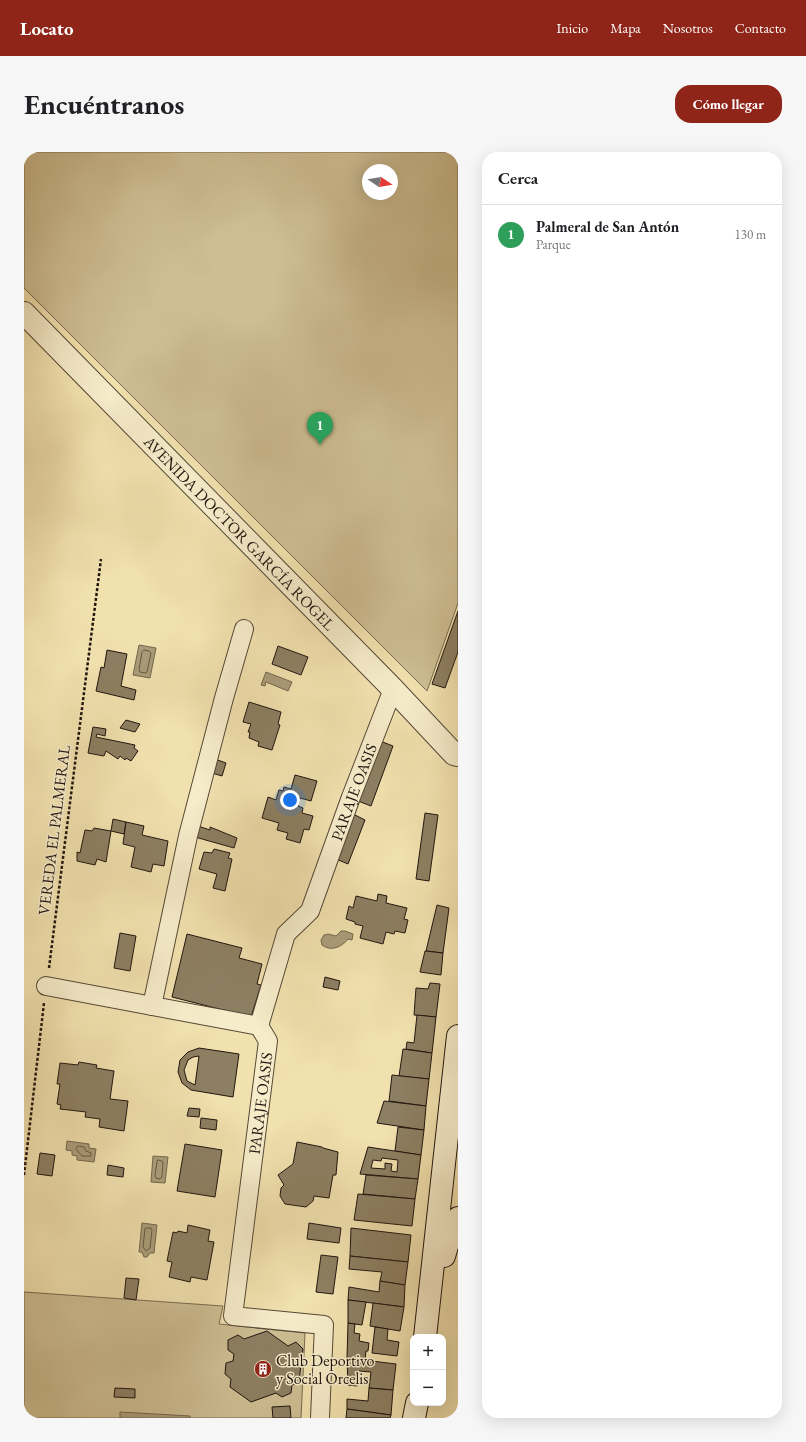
<!DOCTYPE html>
<html lang="es">
<meta charset="utf-8">
<style>
body{margin:0;font-family:"EB Garamond",serif;background:#f6f6f6;color:#202124}
.controls{position:absolute;right:12px;bottom:12px;display:grid;overflow:hidden;border-radius:8px;box-shadow:0 4px 16px #0002}
.controls button{width:36px;height:36px;display:grid;place-items:center;padding:0;border:0;border-bottom:1px solid #e0e0e0;background:#fff;color:#202124;font:20px sans-serif}
.compass{position:absolute;left:338px;top:12px;width:36px;height:36px;border-radius:50%;background:#fff;box-shadow:0 4px 16px #0002;rotate:102deg}
.you{position:absolute;left:266px;top:648px;width:14px;height:14px;margin:-10px;border:3px solid #fff;border-radius:50%;background:#1a73e8;box-shadow:0 0 0 6px #1a73e833}
.badge{display:grid;place-items:center;width:26px;height:26px;border-radius:50%;background:#8f2418;color:#fff;font-size:13px;font-weight:700}
.pin{position:absolute;translate:-50% -33px;filter:drop-shadow(0 1px 2px #0008)}
.pin::after{content:'';position:absolute;top:21px;width:14px;height:12px;background:inherit;clip-path:polygon(0 0,100% 0,50% 100%)}
.list{margin:0;padding:0;list-style:none}
h2{display:flex;justify-content:space-between;align-items:center;height:52px;margin:0;padding:0 16px;font-size:17px}
h2 small{font-size:13px;font-weight:400;color:#757577}
.list li{display:grid;grid-template-columns:26px 1fr auto;gap:12px;align-items:center;box-sizing:border-box;height:60px;padding:0 16px;border-top:1px solid #e0e0e0}
.list b{display:block;font-size:15px;white-space:nowrap}
.list p{margin:0;font-size:13px;white-space:nowrap;color:#757577}
.list em{font-size:13px;font-style:normal;color:#757577}
.map{position:relative;flex:none;width:434px;height:1266px;overflow:hidden;border-radius:16px}
header{display:flex;align-items:center;gap:24px;box-sizing:border-box;height:56px;padding:0 20px;background:#8f2418;color:#fff}
header strong{font-size:19px}
nav{display:flex;gap:22px;margin-inline-start:auto;font-size:14px}
.intro{display:flex;align-items:center;justify-content:space-between;box-sizing:border-box;height:96px;padding:0 24px}
h1{margin:0;font-size:28px}
.button{padding:10px 18px;border-radius:16px;background:#8f2418;color:#fff;font-size:14px;font-weight:700}
main{display:flex;gap:24px;padding:0 24px}
aside{flex:1;background:#fff;border-radius:16px;box-shadow:0 4px 16px #0002}
.map>svg:first-child{display:block}
.green{fill:#cebe93;stroke:#786a51;fill-rule:evenodd}
.water{fill:#aa9c78;stroke:#73664e}
.lines{fill:none;stroke-linecap:round;stroke-linejoin:round}
.shore{stroke:#665844;stroke-width:1}
.building{fill:#8d7f62;stroke:#21150f;fill-rule:evenodd}
.minor-casing{stroke:#554837;stroke-width:20}
.tertiary-casing{stroke:#554837;stroke-width:24}
.secondary-casing{stroke:#21150f;stroke-width:24}
.path{stroke:#21150f;stroke-width:2.5;stroke-dasharray:3 2;stroke-linecap:butt}
.minor{stroke:#f6ecca;stroke-width:18}
.tertiary{stroke:#f6ecca;stroke-width:22}
.secondary{stroke:#f6ecca;stroke-width:22}
.labels{text-anchor:middle;dominant-baseline:central;stroke-width:3;stroke-linejoin:round;paint-order:stroke}
.street-label{font-size:16px;fill:#21150f;stroke:#f6ecca}
.poi-label{font-size:16px;fill:#21150f;stroke:#f6ecca;text-anchor:start}
</style>
<header>
<strong>Locato</strong>
<nav><a>Inicio</a><a>Mapa</a><a>Nosotros</a><a>Contacto</a></nav>
</header>
<div class="intro"><h1>Encuéntranos</h1><a class="button">Cómo llegar</a></div>
<main>
<div class="map">
<svg width="434" height="1266" viewBox="0 0 434 1266">
<rect width="100%" height="100%" fill="#f1e1ae"/>
<filter id="stains"><feTurbulence type="fractalNoise" baseFrequency=".005" numOctaves="4"/><feColorMatrix values="0 0 0 0 .2 0 0 0 0 .09 0 0 0 0 .02 0 0 0 .5 -.17"/></filter>
<radialGradient id="worn" r=".72"><stop offset=".6" stop-color="#630" stop-opacity="0"/><stop offset="1" stop-color="#630" stop-opacity=".3"/></radialGradient>
<g class="green">
<path d="M0,0H434V451L403,539L0,136ZM344,18H368V42H344Z"/>
<polygon points="0,1140 199,1154 195,1172 281,1181 277,1266 0,1266"/>
</g>
<g class="water">
<polygon points="115,493 132,496 126,526 109,523"/>
<polygon points="242,520 268,530 264,539 242,530 241,534 237,533"/>
<path d="M317,779H321L329,782L328,788L324,787C318,795 307,800 298,793L297,788L300,783L304,782L312,784Z"/>
<polygon points="43,989 65,992 65,996 72,997 70,1010 53,1008 53,1004 48,1003 48,999 42,998"/>
<polygon points="129,1004 144,1005 141,1031 127,1030"/>
<polygon points="118,1071 133,1073 130,1101 126,1101 123,1105 120,1105 118,1100 115,1100"/>
<polygon points="96,1260 166,1264 166,1266 96,1266"/>
</g>
<g class="lines">
<g class="shore">
<polygon points="120,498 125,499 127,501 123,520 121,521 116,520 115,518 118,500"/>
<polygon points="54,994 60,995 62,999 67,1001 67,1004 58,1004 52,997"/>
<polygon points="134,1008 138,1009 139,1010 138,1025 136,1027 132,1026 131,1024 133,1010"/>
<polygon points="123,1076 127,1076 128,1078 126,1096 122,1099 119,1095 121,1077"/>
</g>
</g>
<g class="building">
<polygon points="434,459 434,500 421,536 408,532"/>
<polygon points="254,494 284,505 277,523 248,512"/>
<polygon points="83,498 103,502 97,534 112,538 110,548 72,539 77,515 80,516"/>
<polygon points="225,550 257,560 254,572 256,573 248,598 234,594 235,590 225,586 226,580 224,580 227,572 219,570"/>
<polygon points="102,568 116,572 111,580 96,576"/>
<polygon points="69,575 82,577 81,584 73,582 72,585 111,593 110,596 114,599 107,609 102,606 101,608 96,604 94,607 82,599 80,604 64,601"/>
<polygon points="356,589 369,594 347,654 334,649"/>
<polygon points="191,607 202,611 198,624 188,621"/>
<polygon points="271,623 293,629 287,649 276,646 274,654 279,656 278,661 289,664 285,678 280,677 276,691 262,687 264,681 253,678 255,671 238,666 244,645 252,648 255,638 259,639 260,635 267,637"/>
<polygon points="401,661 414,663 405,729 392,727"/>
<polygon points="329,662 341,668 324,712 312,707"/>
<polygon points="89,667 102,670 100,682 87,679"/>
<polygon points="102,670 120,674 118,683 144,689 140,714 129,712 127,720 107,715 111,695 99,692"/>
<polygon points="174,674 186,678 186,675 213,686 210,696 171,685"/>
<polygon points="70,676 87,679 82,710 73,707 71,713 53,709 53,700 56,701 61,678 68,679"/>
<polygon points="190,697 206,701 204,706 208,707 201,739 189,736 193,722 175,717 180,700 188,701"/>
<polygon points="354,742 363,744 362,751 383,756 380,767 384,768 381,781 371,779 370,782 362,780 359,792 336,786 339,774 331,772 331,770 322,767 325,754 329,756 332,744 353,749"/>
<polygon points="413,753 425,756 419,801 402,799"/>
<polygon points="96,781 112,784 106,819 90,816"/>
<polygon points="163,782 218,796 215,806 238,812 233,832 237,833 227,865 148,845"/>
<polygon points="401,799 419,801 417,823 396,820"/>
<polygon points="301,825 316,829 314,838 299,835"/>
<polygon points="406,831 416,832 412,865 390,863 392,836 404,837"/>
<polygon points="393,863 412,865 408,901 382,897 383,890 390,891"/>
<path d="M175,896L215,902L209,945L167,938L158,931L154,920L156,908L164,900ZM175,904L171,933L163,929L160,918L164,908L169,905Z"/>
<polygon points="379,897 408,901 405,927 375,924"/>
<polygon points="55,910 73,913 72,916 90,919 86,947 104,949 100,979 75,975 76,967 61,965 62,960 36,957 37,953 33,952 36,932 33,932 36,911 54,913"/>
<polygon points="368,923 405,927 402,954 365,949"/>
<polygon points="360,949 402,954 400,978 353,971"/>
<polygon points="165,956 176,957 175,965 163,964"/>
<polygon points="177,966 193,968 192,978 176,976"/>
<polygon points="374,975 400,978 397,1003 371,999"/>
<polygon points="273,990 298,995 299,996 314,1000 312,1023 309,1023 305,1046 290,1044 289,1049 282,1055 261,1052 256,1044 257,1036 260,1033 254,1023 269,1012"/>
<polygon points="161,992 198,998 191,1045 153,1039"/>
<path d="M344,995L397,1003L394,1027L336,1022ZM358,1006L374,1008L373,1020L367,1019L368,1012L361,1011V1017L347,1016L349,1008L357,1009Z"/>
<polygon points="16,1001 31,1003 28,1024 13,1022"/>
<polygon points="84,1013 100,1016 99,1025 83,1023"/>
<polygon points="342,1023 394,1027 391,1047 339,1042"/>
<polygon points="334,1042 391,1047 388,1074 330,1068"/>
<polygon points="285,1071 317,1076 315,1091 283,1087"/>
<polygon points="164,1073 186,1078 184,1089 190,1090 183,1128 167,1125 166,1130 145,1125 148,1110 143,1109 149,1080 153,1081 154,1079 163,1081"/>
<polygon points="327,1076 387,1083 384,1110 326,1104"/>
<polygon points="297,1103 314,1105 309,1142 292,1140"/>
<polygon points="326,1104 384,1110 381,1133 356,1129 358,1120 325,1117"/>
<polygon points="102,1126 115,1127 112,1148 100,1146"/>
<polygon points="356,1129 381,1133 380,1155 324,1148 325,1135 355,1140"/>
<polygon points="324,1148 342,1150 338,1173 324,1171"/>
<polygon points="349,1151 380,1155 376,1179 346,1174"/>
<polygon points="324,1171 331,1172 330,1181 336,1182 335,1189 345,1191 344,1199 342,1199 341,1208 323,1206"/>
<polygon points="351,1175 364,1177 363,1188 375,1190 373,1204 348,1201"/>
<polygon points="243,1179 264,1194 272,1190 279,1197 278,1206 273,1208 273,1209 277,1212 275,1230 268,1233 267,1241 258,1245 252,1241 227,1250 206,1235 207,1227 201,1222 202,1211 209,1209 210,1202 204,1198 204,1188 214,1183 220,1187"/>
<polygon points="323,1206 372,1212 369,1238 345,1236 347,1220 334,1219 333,1234 324,1233"/>
<polygon points="91,1236 111,1237 111,1246 90,1245"/>
<polygon points="345,1236 369,1238 367,1263 323,1257 323,1247 344,1249"/>
<polygon points="266,1254 267,1266 249,1266 248,1255"/>
<polygon points="323,1257 367,1263 366,1266 322,1266"/>
</g>
<g class="lines">
<defs>
<g id="minor">
<polyline points="22,834 235,874"/>
<polyline points="128,854 164,684 200,546 220,477"/>
<path id="s1" d="M296,1266L300,1173L209,1164L244,889L235,874L262,782L286,759L327,645L369,537"/>
</g>
<g id="tertiary">
<path id="s2" d="M0,161L369,537L430,602L434,603"/>
</g>
<g id="secondary">
<polyline points="420,1104 426,1084 434,1066"/>
<polyline points="401,1185 434,884"/>
<polyline points="390,1266 393,1251"/>
</g>
</defs>
<use href="#minor" class="minor-casing"/>
<use href="#tertiary" class="tertiary-casing"/>
<use href="#secondary" class="secondary-casing"/>
<g class="path">
<polyline points="25,816 77,407"/>
<polyline points="0,1023 20,851"/>
</g>
<use href="#minor" class="minor"/>
<use href="#tertiary" class="tertiary"/>
<use href="#secondary" class="secondary"/>
</g>
<defs>
<symbol id="building-disc" viewBox="-11 -11 22 22"><circle r="9.5" fill="#8f2418" stroke="#f6ecca"/><path d="M-4-6H4V6H1V3H-1V6H-4ZM-2.5-4.3h1.7v1.8h-1.7ZM.8-4.3h1.7v1.8H.8ZM-2.5-1h1.7V.8h-1.7ZM.8-1h1.7V.8H.8Z" fill="#fff"/></symbol>
</defs>
<g fill-rule="evenodd">
<use href="#building-disc" x="229" y="1207" width="20" height="20"/>
</g>
<g class="labels">
<g class="street-label">
<text stroke="none"><textPath href="#s2" startOffset="308">AVENIDA DOCTOR GARCÍA ROGEL</textPath></text>
<text stroke="none"><textPath href="#s1" startOffset="735">PARAJE OASIS</textPath></text>
<text transform="translate(30 678) rotate(-83)">VEREDA EL PALMERAL</text>
<text stroke="none"><textPath href="#s1" startOffset="399">PARAJE OASIS</textPath></text>
</g>
<g class="poi-label">
<text x="252" y="1208">Club Deportivo<tspan x="252" dy="18">y Social Orcelis</tspan></text>
</g>
</g>
<rect width="100%" height="100%" filter="url(#stains)"/>
<rect width="100%" height="100%" fill="url(#worn)"/>
</svg>
<div class="controls">
<button>+</button>
<button>−</button>
</div>
<svg class="compass" viewBox="-18 -18 36 36"><path d="M0-13l5 13h-10z" fill="#e53935"/><path d="M0 13l5-13h-10z" fill="#757577"/></svg>
<div class="you"></div>
<div class="pin badge" style="left:296px;top:293px;background:#2e9e5b">1</div>
</div>
<aside>
<h2>Cerca<small></small></h2>
<ul class="list">
<li><span class="badge" style="background:#2e9e5b">1</span><div><b>Palmeral de San Antón</b><p>Parque</p></div><em>130 m</em></li>
</ul>
</aside>
</main>
